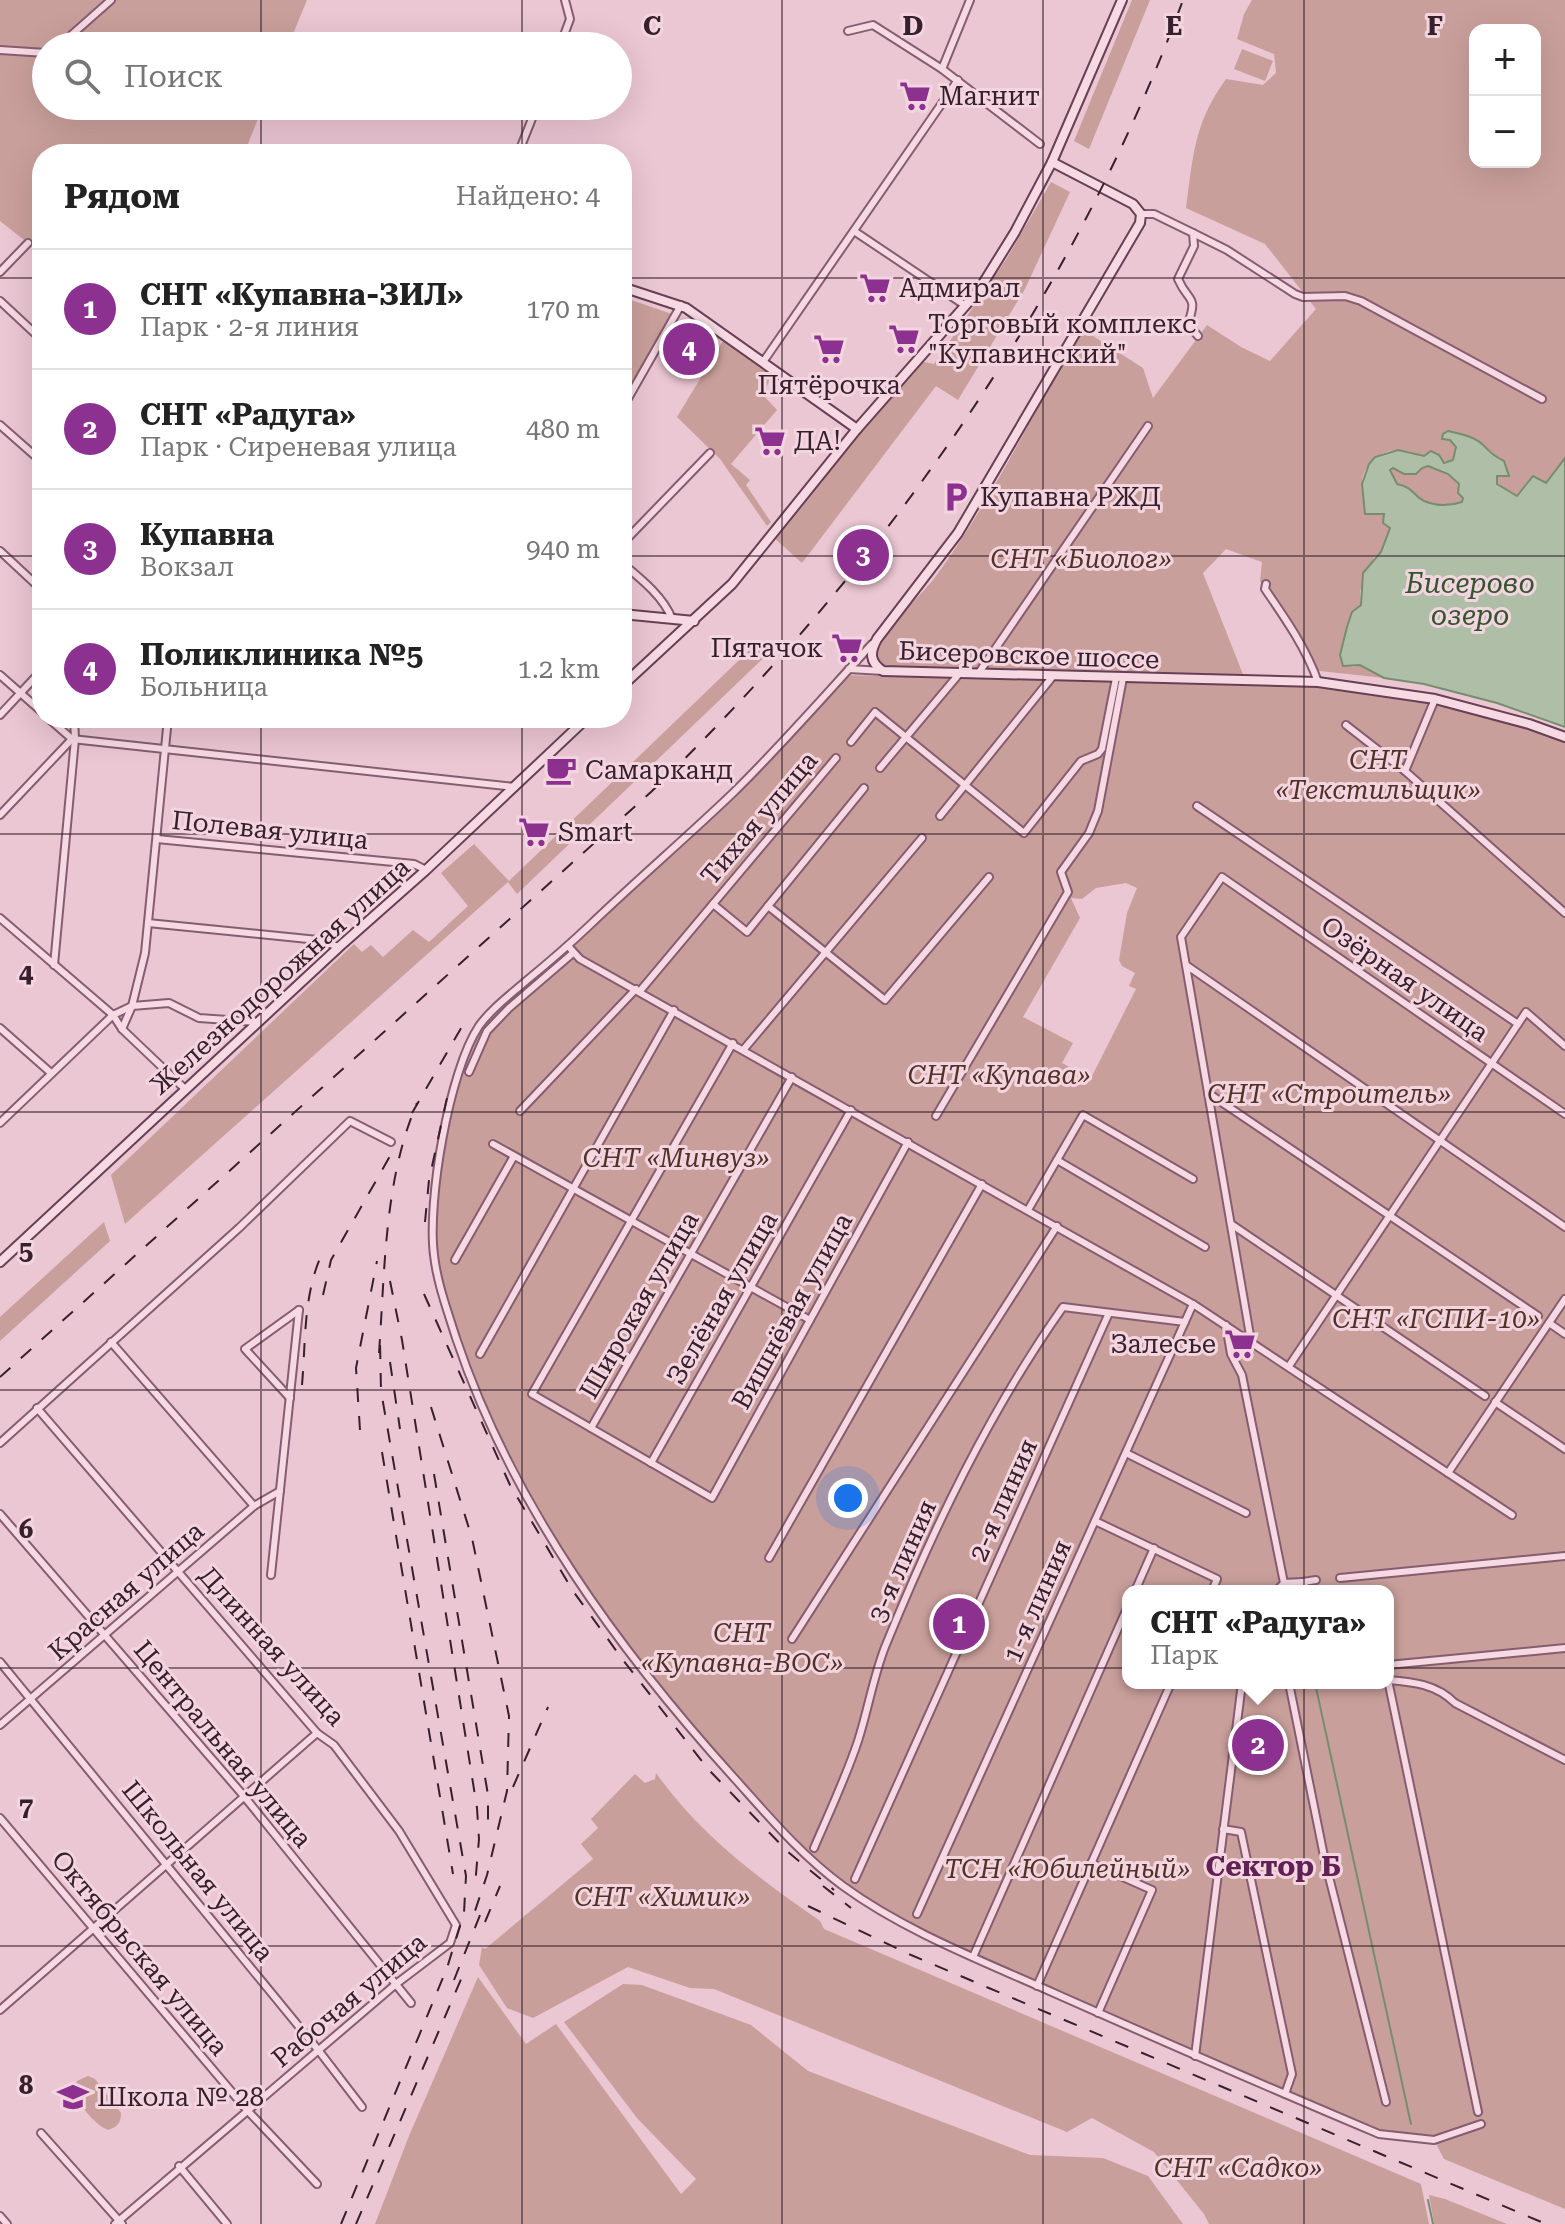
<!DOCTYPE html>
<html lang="ru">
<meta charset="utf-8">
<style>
body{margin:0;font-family:"Roboto Serif",serif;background:#f6f6f6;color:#222}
.controls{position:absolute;right:24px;top:24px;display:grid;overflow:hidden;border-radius:16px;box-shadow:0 8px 32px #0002}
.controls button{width:72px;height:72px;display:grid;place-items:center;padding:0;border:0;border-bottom:2px solid #e0e0e0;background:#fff;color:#222;font:40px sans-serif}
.you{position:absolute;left:848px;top:1498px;width:28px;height:28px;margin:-20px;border:6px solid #fff;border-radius:50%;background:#1a73e8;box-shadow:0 0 0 12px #1a73e833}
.badge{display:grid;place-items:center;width:52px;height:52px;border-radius:50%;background:#8c3190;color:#fff;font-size:26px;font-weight:700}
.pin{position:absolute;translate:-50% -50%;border:4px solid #fff;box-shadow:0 2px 8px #0006}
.popup{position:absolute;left:1122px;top:1585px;width:272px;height:104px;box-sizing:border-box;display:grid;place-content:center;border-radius:16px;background:#fff;filter:drop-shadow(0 2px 6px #0005);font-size:26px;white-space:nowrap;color:#767676}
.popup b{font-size:30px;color:#222}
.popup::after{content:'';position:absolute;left:50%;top:100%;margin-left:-16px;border:16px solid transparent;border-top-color:#fff}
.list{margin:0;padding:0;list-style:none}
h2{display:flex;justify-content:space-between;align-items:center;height:104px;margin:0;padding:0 32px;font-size:34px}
h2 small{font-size:26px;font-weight:400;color:#767676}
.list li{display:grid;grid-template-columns:52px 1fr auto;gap:24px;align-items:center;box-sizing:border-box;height:120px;padding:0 32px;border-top:2px solid #e0e0e0}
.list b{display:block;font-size:30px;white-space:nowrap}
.list p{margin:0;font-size:26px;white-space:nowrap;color:#767676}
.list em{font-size:26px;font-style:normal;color:#767676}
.icon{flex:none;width:44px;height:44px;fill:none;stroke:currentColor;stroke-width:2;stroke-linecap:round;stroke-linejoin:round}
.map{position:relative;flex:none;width:1565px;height:2224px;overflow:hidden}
.search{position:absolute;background:#fff;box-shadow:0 8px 32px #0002;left:32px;top:32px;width:600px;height:88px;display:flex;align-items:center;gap:20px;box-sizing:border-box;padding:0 28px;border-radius:44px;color:#767676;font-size:30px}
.panel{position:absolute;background:#fff;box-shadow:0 8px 32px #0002;left:32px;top:144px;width:600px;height:584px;border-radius:32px}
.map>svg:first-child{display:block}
.green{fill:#c99f9b;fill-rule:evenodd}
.water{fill:#afbfa7;stroke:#778d6f;stroke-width:2;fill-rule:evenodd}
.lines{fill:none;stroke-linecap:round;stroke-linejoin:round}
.stream{stroke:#778d6f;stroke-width:2}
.street-casing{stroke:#855d71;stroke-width:10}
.secondary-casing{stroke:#674055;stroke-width:12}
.street{stroke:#f7d9e3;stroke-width:6}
.secondary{stroke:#f7d9e3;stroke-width:8}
.rail{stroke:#37202c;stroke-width:2;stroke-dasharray:14 14;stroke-linecap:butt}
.grid{fill:none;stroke:#37202c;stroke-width:2;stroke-opacity:0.55}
.labels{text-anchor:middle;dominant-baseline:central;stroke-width:6;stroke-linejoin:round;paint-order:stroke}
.poi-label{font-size:26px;fill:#37202c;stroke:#f3d5df;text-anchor:start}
.park-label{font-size:26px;font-style:italic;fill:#523128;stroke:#f3d5df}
.street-label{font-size:26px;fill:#37202c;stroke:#f3d5df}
.water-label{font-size:28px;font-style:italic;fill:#345530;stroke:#f3d5df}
.neighbourhood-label{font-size:28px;font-weight:bold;fill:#602255;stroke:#f3d5df}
.grid-label{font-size:26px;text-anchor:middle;font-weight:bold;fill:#37202c;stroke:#f3d5df;stroke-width:6;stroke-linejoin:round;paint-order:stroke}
</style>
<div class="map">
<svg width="1565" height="2224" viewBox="0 0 1565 2224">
<rect width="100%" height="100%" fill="#ebc6d3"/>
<g class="green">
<polygon points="0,0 307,0 288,46 46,46 46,106 263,106 244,154 42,154 42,249 28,243 0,221"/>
<polygon points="1132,0 1150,0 1089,149 1074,141"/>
<path d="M1252,0H1565V458L1546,483L1533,476L1517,496L1497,484V476L1509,475L1504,461C1491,455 1491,452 1482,444C1473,436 1460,434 1448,431L1450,440L1456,447L1453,460C1435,466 1418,451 1399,450C1381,449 1361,466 1362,485C1363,494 1370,506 1373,515L1384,514L1390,528L1381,553L1374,557L1360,591L1361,605L1347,627V635L1342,645L1352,667L1360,665L1384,678L1311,670L1260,581L1262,562L1226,549L1203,573L1244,677L884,667L875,657C876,635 918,599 933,580C991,502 1033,413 1082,329L1143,368L1153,398L1207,325L1241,347L1270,361L1316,309L1265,244L1186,208C1193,156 1194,123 1226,79L1263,85L1276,73L1274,54L1237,39L1244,14ZM1475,30H1535V162H1475Z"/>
<polygon points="1242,49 1273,61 1265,81 1234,69"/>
<polygon points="1051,182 1070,192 1025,289 958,400 936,386 802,563 773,537 805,494 919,361 934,364 1007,258"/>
<polygon points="622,297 675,315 622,409"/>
<polygon points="726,336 773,368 764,396 777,410 731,464 750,480 746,485 771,522 767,526 720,459 677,417"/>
<path d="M1428,466C1446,473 1463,480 1462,502C1450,506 1436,506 1424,501C1411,495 1415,488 1397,484L1390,470L1393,468L1416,474L1422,467Z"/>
<polygon points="760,640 774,648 517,894 508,882 125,1224 111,1175 354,944 362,952 371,945 383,957 413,930 429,942 468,906 441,873 474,844 509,881"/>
<path d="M843,675L1318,686L1433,703L1528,728L1565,742V2209L1444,2159L1434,2140L1379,2134L1195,2056L901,1921L847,1889L810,1859L677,1715L601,1614L535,1510L467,1371L434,1258L432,1214L443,1139L459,1070L479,1026L733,793ZM1126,883L1137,888L1127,913L1119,960L1122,966L1135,973L1129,986L1136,989L1091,1078L1062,1063L1073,1043L1023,1017L1080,918L1071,898L1082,899L1096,888ZM1128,1591H1388V1683H1128Z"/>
<polygon points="104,1222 110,1241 0,1341 0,1317"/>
<path d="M656,1773C700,1835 758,1878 820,1921L824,1929L1421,2184L1429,2224H1209L1204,2214L1154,2152L1092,2118L1067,2132L714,1989L690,1988L628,1967L533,2018L507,2008L479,1965L482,1947L485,1949L593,1859L581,1844L598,1828L591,1819L635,1774L645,1783L655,1779Z"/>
<polygon points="478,1977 526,2044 556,2024 681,2194 696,2179 637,2118 564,2022 623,1984 642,1985 751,2025 808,2071 1030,2155 1103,2158 1148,2176 1183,2224 375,2224 409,2136"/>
<path d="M88,2076L95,2079L121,2113C121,2123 117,2127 108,2130C94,2125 77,2102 73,2088L77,2081Z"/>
<polygon points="1429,2195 1445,2199 1507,2224 1434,2224"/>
</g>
<path class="water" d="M1448,431C1460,434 1473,436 1482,444C1491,452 1491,455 1504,461L1509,476H1497V484L1517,496L1533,476L1546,483L1565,458V727L1497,703L1424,684L1384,678L1360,665L1343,666L1340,655L1347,627L1352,612L1361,605L1363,573L1381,552L1390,528L1383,523L1384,514H1365L1362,484L1369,464L1375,457L1398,450L1424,456L1431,451L1439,455L1444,463L1453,460L1456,447L1450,440L1442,439L1443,434ZM1428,466L1448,474L1459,484L1458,493L1463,498L1462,502C1450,506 1436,506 1424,501C1412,495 1415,488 1397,484L1390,470L1393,468L1404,474H1416L1422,468Z"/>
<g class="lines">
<g class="stream">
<polyline points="1315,1683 1411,2124"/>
<polyline points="1428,2200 1433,2224"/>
</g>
<defs>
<g id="street">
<polyline points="848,31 873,25 942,69 1040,144"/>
<polyline points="59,46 111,0"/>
<polyline points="560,46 570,19 565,0"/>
<polyline points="0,50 46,53"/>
<polyline points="942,69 970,0"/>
<polyline points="518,154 537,106"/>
<path d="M1141,214H1154L1193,233L1194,246L1178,279C1189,304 1198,294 1188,324L1198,336"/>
<polyline points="854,231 966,306"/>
<polyline points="1193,233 1227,250 1295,294 1303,297 1345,296 1361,301 1542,399"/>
<polyline points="0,272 28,243"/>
<polyline points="0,301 42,340"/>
<polyline points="763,362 958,80"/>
<polyline points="622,409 681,305"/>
<polyline points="0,425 42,462"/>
<polyline points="622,544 710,453"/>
<polyline points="0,551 42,590"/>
<path d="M622,563C640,578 664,597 672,619"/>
<path d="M1266,584L1265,589C1285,618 1306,648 1318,682"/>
<path d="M872,644C826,694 781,746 733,793C686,838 637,880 590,925C570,944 548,963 526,981C510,995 491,1009 479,1026C449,1071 427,1202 434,1255C437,1283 448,1312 456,1338C512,1505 620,1652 736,1780C770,1818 802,1856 843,1886C906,1932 983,1961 1054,1993C1162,2041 1270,2088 1379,2134L1434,2140L1481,2124"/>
<polyline points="849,669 883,671"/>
<polyline points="978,674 1148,426"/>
<polyline points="0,675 42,712"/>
<polyline points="1435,699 1405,771 1565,913"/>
<polyline points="0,715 42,670"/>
<polyline points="48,718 72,739"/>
<polyline points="1346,725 1405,771"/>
<polyline points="72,739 515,787"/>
<polyline points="851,742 875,712 1024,833 1081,761 1098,754 1102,749 1116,678"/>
<polyline points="880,768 959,674"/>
<polyline points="1197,806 1518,1024 1289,1366"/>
<polyline points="0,815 72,739"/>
<polyline points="940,816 1053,676"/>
<polyline points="157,839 414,864 426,870"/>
<polyline points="713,904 836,758"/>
<polyline points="768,906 864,788"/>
<polyline points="0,918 113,1015 122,1029 185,1089"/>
<polyline points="148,923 318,940 339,947"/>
<polyline points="568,946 580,959 1193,1304 1448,1473 1565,1299"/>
<polyline points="54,965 75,739 74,718"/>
<polyline points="1186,965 1565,1227"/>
<polyline points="640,991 713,904 747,932 768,906 885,1000 989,877"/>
<polyline points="1518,1024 1526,1012 1565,1046"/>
<polyline points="0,1028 51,1073"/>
<polyline points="122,1029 132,1006 145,953 168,718"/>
<polyline points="733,1043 532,1394 712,1498 908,1142"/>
<polyline points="744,1049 922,838"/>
<polyline points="469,1072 487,1031 509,1008 573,953"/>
<polyline points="1208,1093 1538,1316"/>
<polyline points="520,1111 636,989"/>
<polyline points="936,1116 1068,892 1061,872 1089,833 1098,811 1123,678"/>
<polyline points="0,1123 113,1015 132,1006 169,1003 199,1018 257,1022"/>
<polyline points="493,1144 810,1320"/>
<polyline points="1057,1160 1205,1247"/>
<polyline points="1028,1210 1083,1115 1193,1179"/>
<polyline points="1231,1224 1485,1396"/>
<polyline points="455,1260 514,1156"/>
<polyline points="1549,1323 1565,1334"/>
<polyline points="1226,1325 1231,1354 1242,1375 1284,1583 1276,1591"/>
<polyline points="1251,1341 1181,937 1222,877 1565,1114"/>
<polyline points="111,1342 254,1506"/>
<polyline points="480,1354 674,1010"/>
<polyline points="290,1398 245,1349 299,1310"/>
<polyline points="1495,1402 1565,1449"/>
<polyline points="37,1408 317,1733 334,1745 399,1831 456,1925 450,1943 396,1984 115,2224"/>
<polyline points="591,1428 792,1077"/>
<polyline points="0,1443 239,1228 350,1121 391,1142"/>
<polyline points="1126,1453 1246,1513"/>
<polyline points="651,1463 851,1110"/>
<polyline points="1448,1473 1512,1515"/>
<polyline points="0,1514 243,1795 411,2003"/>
<polyline points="1095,1521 1217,1579 1212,1591"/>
<polyline points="769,1558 982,1184"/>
<polyline points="271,1575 299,1310"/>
<polyline points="1340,1578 1565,1556"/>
<polyline points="1303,1582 1316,1580"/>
<polyline points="1284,1583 1303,1582 1307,1591"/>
<polyline points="1135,1591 1154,1548"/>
<polyline points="792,1639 1057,1226"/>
<polyline points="0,1662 319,2051 362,2107"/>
<polyline points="1388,1665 1565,1648"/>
<polyline points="1388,1680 1478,2112"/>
<path d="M1388,1680C1413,1682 1436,1684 1455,1703L1565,1760"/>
<polyline points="1289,1683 1325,1861 1386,2102"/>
<polyline points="0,1725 254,1506 280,1491"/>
<polyline points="0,1818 247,2110 317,2184"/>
<polyline points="1223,1829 1241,1832 1292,2074 1285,2094"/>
<path d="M814,1848C829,1813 846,1777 858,1741C868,1710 873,1678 885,1647C933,1529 989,1412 1063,1307L1185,1322"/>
<polyline points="1091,1863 1152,1890 1098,2013"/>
<polyline points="855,1879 1109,1313"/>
<polyline points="917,1914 1193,1304"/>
<polyline points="973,1957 1128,1606"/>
<polyline points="1037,1986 1171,1683"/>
<polyline points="0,2010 317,1733"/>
<polyline points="1195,2056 1242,1683"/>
<polyline points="41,2133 122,2224"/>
<polyline points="179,2166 227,2224"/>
<polyline points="0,2216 7,2224"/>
</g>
<g id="secondary">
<path d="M1052,162L1133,204L1141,214L1140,223L958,533L877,639C870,652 869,662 883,671L1318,682L1435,699L1529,724L1565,737"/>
<polyline points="622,287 686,308 857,429"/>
<polyline points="622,614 694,621"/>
<polyline points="622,686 732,584 857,429 979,290 1015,232 1052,162 1122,0"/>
<polyline points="0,1262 339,947 426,870 587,718"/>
</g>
</defs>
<use href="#street" class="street-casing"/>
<use href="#secondary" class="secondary-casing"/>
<use href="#street" class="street"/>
<use href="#secondary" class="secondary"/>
<g class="rail">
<polyline points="412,1113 464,1023"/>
<polyline points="425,1222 429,1180 449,1089"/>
<polyline points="390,1281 402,1340 477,1808 479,1839 475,1886"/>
<polyline points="424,1294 510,1485 573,1591 623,1660 708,1769 788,1852 834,1890"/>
<polyline points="323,1295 331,1260 394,1149"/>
<path d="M379,1353C385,1270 384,1180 417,1103"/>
<polyline points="390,1362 400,1429"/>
<path d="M0,1377L651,792C879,571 1073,300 1183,0"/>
<path d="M302,1385C306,1339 303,1289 325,1248"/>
<polyline points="431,1407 472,1538 509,1716 507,1791 487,1875 472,1920"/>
<polyline points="360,1430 356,1368 377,1261"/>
<polyline points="382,1452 453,1874"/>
<polyline points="434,1474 488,1795 488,1821"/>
<polyline points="513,1787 548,1707"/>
<polyline points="823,1886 851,1908"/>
<polyline points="808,1906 911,1955 1546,2224"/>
<polyline points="485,1922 500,1886"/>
<polyline points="454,1980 482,1910"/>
<polyline points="341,2224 447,1968 464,1913 466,1876 381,1391 380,1342"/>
<polyline points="356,2224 465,1970"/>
</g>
</g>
<path class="grid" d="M261,0V46M522,0V46M782,0V2224M1043,0V2224M1304,0V2224M261,106V154M522,106V154M0,278H42M622,278H1565M0,556H42M622,556H1565M261,718V2224M522,718V2224M0,834H1565M0,1112H1565M0,1390H1565M0,1668H1565M0,1946H1565"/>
<defs>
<symbol id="supermarket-bare" viewBox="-9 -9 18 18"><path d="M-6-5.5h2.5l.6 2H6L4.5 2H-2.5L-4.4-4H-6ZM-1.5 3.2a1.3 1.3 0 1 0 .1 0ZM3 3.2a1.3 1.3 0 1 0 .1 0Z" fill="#8c3190" stroke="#f3d5df" stroke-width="2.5" paint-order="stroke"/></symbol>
<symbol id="parking-bare" viewBox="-9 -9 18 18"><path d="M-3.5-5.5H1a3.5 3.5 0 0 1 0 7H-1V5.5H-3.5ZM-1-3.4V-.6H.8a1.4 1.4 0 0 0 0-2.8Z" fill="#8c3190" stroke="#f3d5df" stroke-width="2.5" paint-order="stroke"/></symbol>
<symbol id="cafe-bare" viewBox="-9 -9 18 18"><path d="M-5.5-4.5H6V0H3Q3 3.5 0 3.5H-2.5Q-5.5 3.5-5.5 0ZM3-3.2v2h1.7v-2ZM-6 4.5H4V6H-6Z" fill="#8c3190" stroke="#f3d5df" stroke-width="2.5" paint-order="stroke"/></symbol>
<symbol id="school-bare" viewBox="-9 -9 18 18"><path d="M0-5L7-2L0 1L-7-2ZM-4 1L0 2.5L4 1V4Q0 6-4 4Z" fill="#8c3190" stroke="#f3d5df" stroke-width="2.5" paint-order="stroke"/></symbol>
</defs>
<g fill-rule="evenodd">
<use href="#supermarket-bare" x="893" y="74" width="44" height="44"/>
<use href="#supermarket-bare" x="853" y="266" width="44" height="44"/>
<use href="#supermarket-bare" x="882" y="317" width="44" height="44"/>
<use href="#supermarket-bare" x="807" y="327" width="44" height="44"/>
<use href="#supermarket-bare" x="748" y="419" width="44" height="44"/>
<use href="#parking-bare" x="934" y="475" width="44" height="44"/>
<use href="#supermarket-bare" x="825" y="626" width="44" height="44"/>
<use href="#cafe-bare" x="539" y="748" width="44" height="44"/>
<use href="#supermarket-bare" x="512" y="810" width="44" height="44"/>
<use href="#supermarket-bare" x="1218" y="1322" width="44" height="44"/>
<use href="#school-bare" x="51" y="2075" width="44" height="44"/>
</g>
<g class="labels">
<g class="poi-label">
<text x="939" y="96">Магнит</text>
<text x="899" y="288">Адмирал</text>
<text x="928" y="324">Торговый комплекс<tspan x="928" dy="30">"Купавинский"</tspan></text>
<text x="829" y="385" text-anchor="middle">Пятёрочка</text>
<text x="794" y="441">ДА!</text>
<text x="980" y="497">Купавна РЖД</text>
<text x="823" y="648" text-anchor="end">Пятачок</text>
<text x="585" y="770">Самарканд</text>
<text x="558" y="832">Smart</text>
<text x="1216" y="1344" text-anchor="end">Залесье</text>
<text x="97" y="2097">Школа № 28</text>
</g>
<g class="park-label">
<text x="1081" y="559">СНТ «Биолог»</text>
<text x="1378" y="760">СНТ<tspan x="1378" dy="30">«Текстильщик»</tspan></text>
<text x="999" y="1075">СНТ «Купава»</text>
<text x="1329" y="1094">СНТ «Строитель»</text>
<text x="676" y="1158">СНТ «Минвуз»</text>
<text x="1436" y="1319">СНТ «ГСПИ-10»</text>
<text x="742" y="1633">СНТ<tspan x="742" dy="30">«Купавна-ВОС»</tspan></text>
<text x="1067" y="1869">ТСН «Юбилейный»</text>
<text x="662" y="1897">СНТ «Химик»</text>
<text x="1238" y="2168">СНТ «Садко»</text>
</g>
<g class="street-label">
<text transform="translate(1029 655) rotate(2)">Бисеровское шоссе</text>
<text transform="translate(759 818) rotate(-50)">Тихая улица</text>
<text transform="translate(270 830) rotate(6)">Полевая улица</text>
<text transform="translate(280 976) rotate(-42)">Железнодорожная улица</text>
<text transform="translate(1405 979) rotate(35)">Озёрная улица</text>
<text transform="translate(722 1298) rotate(-60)">Зелёная улица</text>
<text transform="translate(639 1305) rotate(-60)">Широкая улица</text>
<text transform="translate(792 1311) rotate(-61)">Вишнёвая улица</text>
<text transform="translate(1003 1500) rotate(-66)">2-я линия</text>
<text transform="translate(902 1561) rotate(-66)">3-я линия</text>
<text transform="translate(126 1591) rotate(-41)">Красная улица</text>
<text transform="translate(1037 1601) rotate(-66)">1-я линия</text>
<text transform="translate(272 1646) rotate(48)">Длинная улица</text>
<text transform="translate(223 1744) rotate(50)">Центральная улица</text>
<text transform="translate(198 1871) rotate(51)">Школьная улица</text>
<text transform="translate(140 1953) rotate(50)">Октябрьская улица</text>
<text transform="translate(349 2000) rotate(-40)">Рабочая улица</text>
</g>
<g class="water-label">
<text x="1470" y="583">Бисерово<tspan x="1470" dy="32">озеро</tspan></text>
</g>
<g class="neighbourhood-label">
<text x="1273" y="1866">Сектор Б</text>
</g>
</g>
<g class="grid-label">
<text x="652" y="35">C</text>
<text x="913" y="35">D</text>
<text x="1174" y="35">E</text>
<text x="1435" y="35">F</text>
<text x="26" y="982">4</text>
<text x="26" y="1260">5</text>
<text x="26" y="1538">6</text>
<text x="26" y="1816">7</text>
<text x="26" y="2094">8</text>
</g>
</svg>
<div class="controls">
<button>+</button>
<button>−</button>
</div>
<div class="you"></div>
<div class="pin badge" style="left:959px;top:1624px">1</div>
<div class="pin badge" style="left:1258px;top:1745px">2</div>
<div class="popup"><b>СНТ «Радуга»</b>Парк</div>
<div class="pin badge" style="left:863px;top:555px">3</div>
<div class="pin badge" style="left:689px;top:349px">4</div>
<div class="search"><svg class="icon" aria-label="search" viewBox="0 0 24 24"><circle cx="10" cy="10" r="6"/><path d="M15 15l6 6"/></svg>Поиск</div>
<section class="panel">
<h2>Рядом<small>Найдено: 4</small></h2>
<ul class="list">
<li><span class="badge">1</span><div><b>СНТ «Купавна-ЗИЛ»</b><p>Парк · 2-я линия</p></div><em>170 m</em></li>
<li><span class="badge">2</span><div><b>СНТ «Радуга»</b><p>Парк · Сиреневая улица</p></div><em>480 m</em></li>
<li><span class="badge">3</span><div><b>Купавна</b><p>Вокзал</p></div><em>940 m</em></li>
<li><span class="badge">4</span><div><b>Поликлиника №5</b><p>Больница</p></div><em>1.2 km</em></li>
</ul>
</section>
</div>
